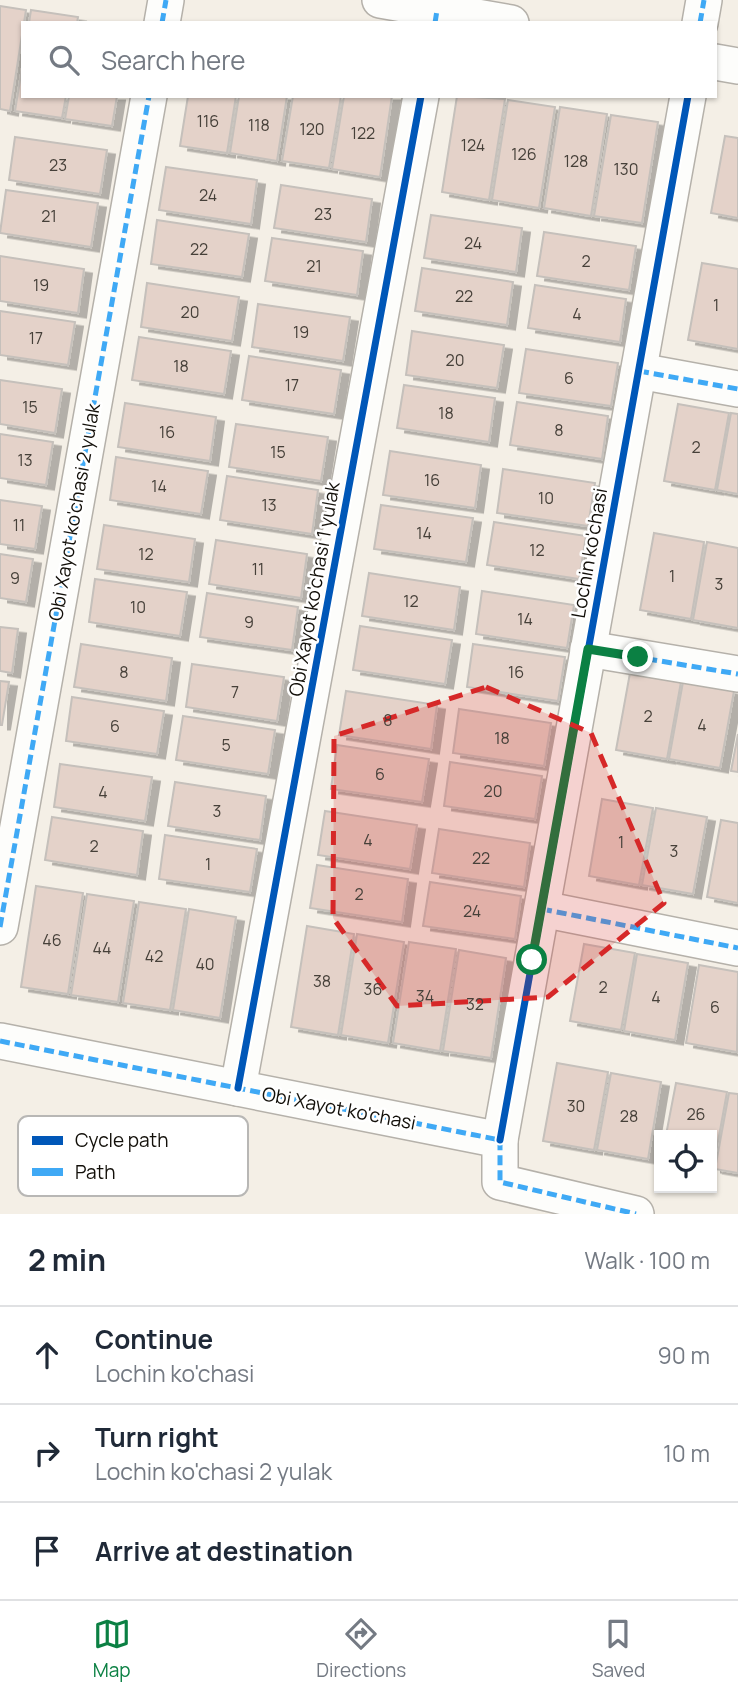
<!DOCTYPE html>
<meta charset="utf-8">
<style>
body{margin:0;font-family:Manrope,sans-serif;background:#f2f2f3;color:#1f2937}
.controls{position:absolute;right:21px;bottom:21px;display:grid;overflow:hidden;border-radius:0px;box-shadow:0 2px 5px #0004}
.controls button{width:63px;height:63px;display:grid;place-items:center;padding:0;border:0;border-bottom:2px solid #e0e1e3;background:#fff;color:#1f2937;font:35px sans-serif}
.stop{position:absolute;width:21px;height:21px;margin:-16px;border:5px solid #0b8043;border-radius:50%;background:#fff}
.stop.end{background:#0b8043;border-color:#fff;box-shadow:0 2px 7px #0008}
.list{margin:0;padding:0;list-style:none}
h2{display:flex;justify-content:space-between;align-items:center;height:91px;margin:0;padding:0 28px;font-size:30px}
h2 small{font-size:23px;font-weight:400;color:#747a83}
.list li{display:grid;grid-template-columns:46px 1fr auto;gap:21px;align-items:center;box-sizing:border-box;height:98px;padding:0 28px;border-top:2px solid #e0e1e3}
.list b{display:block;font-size:26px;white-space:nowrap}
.list p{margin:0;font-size:23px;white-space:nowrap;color:#747a83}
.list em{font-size:23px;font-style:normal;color:#747a83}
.icon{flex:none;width:38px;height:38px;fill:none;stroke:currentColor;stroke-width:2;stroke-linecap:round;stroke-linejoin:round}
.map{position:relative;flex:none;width:738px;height:1214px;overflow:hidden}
.search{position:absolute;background:#fff;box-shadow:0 2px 5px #0004;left:21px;right:21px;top:21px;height:77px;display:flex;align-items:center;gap:18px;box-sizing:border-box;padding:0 24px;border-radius:0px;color:#747a83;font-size:26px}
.sheet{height:385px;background:#fff}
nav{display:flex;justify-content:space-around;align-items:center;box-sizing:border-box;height:98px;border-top:2px solid #e0e1e3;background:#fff;font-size:19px;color:#747a83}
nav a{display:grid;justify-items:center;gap:4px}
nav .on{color:#0b8043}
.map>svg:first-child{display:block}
.building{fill:#e4d2c9;stroke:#c5c0bb;stroke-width:2;filter:url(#shadow)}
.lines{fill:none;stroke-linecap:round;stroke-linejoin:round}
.minor-casing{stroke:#b5b1aa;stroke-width:38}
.minor{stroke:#fdfdfb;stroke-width:35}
.quiet{stroke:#3fa9f5;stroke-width:5;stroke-dasharray:10 5;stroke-linecap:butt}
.cycleway-casing{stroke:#fff;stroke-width:11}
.cycleway{stroke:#0057b8;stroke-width:7}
.route{stroke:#0b8043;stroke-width:9}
.marked{fill:#d62828;fill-opacity:0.2;stroke:#d62828;stroke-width:5;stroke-dasharray:14 9;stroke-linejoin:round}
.labels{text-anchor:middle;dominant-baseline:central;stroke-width:5;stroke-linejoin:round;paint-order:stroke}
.number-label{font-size:16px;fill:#464039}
.street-label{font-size:19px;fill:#120f09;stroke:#fff}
.key{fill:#fff;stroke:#b8b7b5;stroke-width:2}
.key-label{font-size:19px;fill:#120f09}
</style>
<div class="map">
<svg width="738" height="1214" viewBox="0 0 738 1214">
<defs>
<filter id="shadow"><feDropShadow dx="8" dy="4.5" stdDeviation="0" flood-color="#0004"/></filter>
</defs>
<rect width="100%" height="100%" fill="#f4efe6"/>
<g class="building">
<polygon points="0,6 26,10 10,111 0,109"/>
<polygon points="31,10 78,17 77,23 29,23"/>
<polygon points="23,62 23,96 66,96 62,118 15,111"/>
<polygon points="69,96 117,96 112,126 65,119"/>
<polygon points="188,96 236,96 227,153 180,146"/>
<polygon points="239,96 287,96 277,161 230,153"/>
<polygon points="293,96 341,96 329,168 282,161"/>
<polygon points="344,96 392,96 380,177 332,169"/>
<polygon points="457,96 505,99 489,200 442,192"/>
<polygon points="508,100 555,107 539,208 492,200"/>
<polygon points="560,107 607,114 591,216 544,208"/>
<polygon points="611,115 658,122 642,223 594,216"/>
<polygon points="725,136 738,138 738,218 711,213"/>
<polygon points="15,137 107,150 100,194 9,180"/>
<polygon points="166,167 257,180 251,224 159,210"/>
<polygon points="281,185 372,199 366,242 274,228"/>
<polygon points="6,190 98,203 91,247 0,233"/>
<polygon points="431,215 522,228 516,272 424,258"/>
<polygon points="157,220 249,234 242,277 151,264"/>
<polygon points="544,232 636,246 629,290 537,276"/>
<polygon points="272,238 363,251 357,295 265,281"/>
<polygon points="0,256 84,269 78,313 0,301"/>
<polygon points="702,263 738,269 738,349 688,340"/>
<polygon points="422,268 513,282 507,325 415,311"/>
<polygon points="147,283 239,297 232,341 141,327"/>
<polygon points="535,285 626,299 620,342 528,328"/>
<polygon points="258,304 350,317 343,361 252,347"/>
<polygon points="0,311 75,322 68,365 0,355"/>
<polygon points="412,331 504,345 497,388 406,375"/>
<polygon points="139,337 231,351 224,394 132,380"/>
<polygon points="526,349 618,363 611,406 519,393"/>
<polygon points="249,356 341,370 334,414 242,400"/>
<polygon points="0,380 62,389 55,433 0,424"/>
<polygon points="404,385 495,398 489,442 397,428"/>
<polygon points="517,402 608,416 602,459 510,445"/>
<polygon points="125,403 216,417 210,461 118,447"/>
<polygon points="678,404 729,413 715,490 664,481"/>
<polygon points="731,413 738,414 738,494 717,490"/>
<polygon points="236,424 328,437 321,481 229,467"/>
<polygon points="0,434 53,442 46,485 0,478"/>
<polygon points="390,451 481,465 475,508 383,495"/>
<polygon points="116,457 208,471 201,514 110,500"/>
<polygon points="503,469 595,483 588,526 497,513"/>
<polygon points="227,476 318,490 312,534 220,520"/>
<polygon points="0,500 42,506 35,549 0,544"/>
<polygon points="381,505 473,518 466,562 374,549"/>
<polygon points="494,522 586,536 579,579 487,565"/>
<polygon points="104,525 195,539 189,582 97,569"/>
<polygon points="654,533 704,542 691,619 640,610"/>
<polygon points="216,540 307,554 301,598 209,584"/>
<polygon points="707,542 738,548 738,628 693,620"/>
<polygon points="0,554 33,559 26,602 0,598"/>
<polygon points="369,573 460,587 454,630 362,616"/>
<polygon points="95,579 187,592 180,636 89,622"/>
<polygon points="482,591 574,605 567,648 476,634"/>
<polygon points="207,593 298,607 292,650 200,637"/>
<polygon points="360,626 452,640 445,684 353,670"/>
<polygon points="0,627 18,629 12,673 0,671"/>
<polygon points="81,644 172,658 166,701 74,687"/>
<polygon points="473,644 565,657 558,701 467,687"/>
<polygon points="192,664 284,677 277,721 186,707"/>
<polygon points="630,673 681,682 667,759 616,750"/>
<polygon points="0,681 9,682 2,725 0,725"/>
<polygon points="683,682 734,691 720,768 669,759"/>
<polygon points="346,691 437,705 431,749 339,735"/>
<polygon points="72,697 164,711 157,754 66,741"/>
<polygon points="459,709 551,723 544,766 453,753"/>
<polygon points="183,716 275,730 268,774 176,760"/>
<polygon points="738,734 738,772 731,771"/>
<polygon points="337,745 429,759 422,802 331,789"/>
<polygon points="450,762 542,776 535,819 444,806"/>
<polygon points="60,764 152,777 145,821 54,807"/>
<polygon points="175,782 266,796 260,840 168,826"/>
<polygon points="602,799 653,808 639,885 589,876"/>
<polygon points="656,808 707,817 693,894 642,885"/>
<polygon points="325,811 417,825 410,869 318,855"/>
<polygon points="52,817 143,831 137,875 45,860"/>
<polygon points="721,820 738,823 738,903 707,897"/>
<polygon points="439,829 530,843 524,887 432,873"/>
<polygon points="165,835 257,849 250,892 159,879"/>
<polygon points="317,865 408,879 402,922 310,908"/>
<polygon points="430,882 521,896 515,939 423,926"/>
<polygon points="36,886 83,893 68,994 21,987"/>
<polygon points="87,894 134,901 118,1002 71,995"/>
<polygon points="139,902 186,909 170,1010 123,1003"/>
<polygon points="189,909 236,917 220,1018 173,1010"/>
<polygon points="307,926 354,934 338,1035 291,1027"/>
<polygon points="357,934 404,942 388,1043 341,1035"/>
<polygon points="409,942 456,949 440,1051 393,1043"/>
<polygon points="584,944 635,953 621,1030 570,1021"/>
<polygon points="459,950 506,958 491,1058 443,1051"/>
<polygon points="637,954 688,963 675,1040 624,1031"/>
<polygon points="699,965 738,972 737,1052 686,1043"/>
<polygon points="557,1063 608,1072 594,1150 543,1141"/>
<polygon points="611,1073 661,1082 648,1159 597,1150"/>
<polygon points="676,1083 727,1092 713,1169 712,1135 666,1135"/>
<polygon points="729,1093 738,1094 738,1173 715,1169"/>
</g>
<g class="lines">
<defs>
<g id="minor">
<polyline points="380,0 511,23"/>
<polyline points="162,23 166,0"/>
<polyline points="700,23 704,0"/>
<polyline points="715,62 738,66"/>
<polyline points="639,371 738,389"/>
<polyline points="588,649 738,674"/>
<polyline points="542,909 738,948"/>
<polyline points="0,927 149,96"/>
<polyline points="0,1041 500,1140 500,1182 636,1214"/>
<polyline points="238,1088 421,96"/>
<polyline points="500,1140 688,96"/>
</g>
</defs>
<use href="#minor" class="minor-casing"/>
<use href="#minor" class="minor"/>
<g class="quiet">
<polyline points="162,23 166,0"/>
<polyline points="435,23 437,10"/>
<polyline points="700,23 704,0"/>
<polyline points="639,371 738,389"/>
<polyline points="588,649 738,674"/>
<polyline points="542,909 738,948"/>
<polyline points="0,927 149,96"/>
<polyline points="0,1041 500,1140 500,1182 636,1214"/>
</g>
<defs>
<g id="cycleway">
<polyline points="238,1088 421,96"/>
<polyline points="500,1140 688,96"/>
</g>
</defs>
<use href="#cycleway" class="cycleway-casing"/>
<use href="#cycleway" class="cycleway"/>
</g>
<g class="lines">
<polyline class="route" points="532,960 588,649 638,657"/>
</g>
<path class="marked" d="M486,687L591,733L664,903L548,997L397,1006L333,918L334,736Z"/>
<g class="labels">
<g class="number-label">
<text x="208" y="121">116</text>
<text x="259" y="125">118</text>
<text x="312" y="129">120</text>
<text x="363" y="133">122</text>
<text x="473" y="145">124</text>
<text x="524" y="154">126</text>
<text x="576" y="161">128</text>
<text x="58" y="165">23</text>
<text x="626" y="169">130</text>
<text x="208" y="195">24</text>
<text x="323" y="214">23</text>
<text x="49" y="216">21</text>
<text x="473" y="243">24</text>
<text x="199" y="249">22</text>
<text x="586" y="261">2</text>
<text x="314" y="266">21</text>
<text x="41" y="285">19</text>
<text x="464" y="296">22</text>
<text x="716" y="305">1</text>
<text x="190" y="312">20</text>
<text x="577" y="314">4</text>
<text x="301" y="332">19</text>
<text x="36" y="338">17</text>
<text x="455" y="360">20</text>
<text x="181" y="366">18</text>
<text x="569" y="378">6</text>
<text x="292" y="385">17</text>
<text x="30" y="407">15</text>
<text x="446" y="413">18</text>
<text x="559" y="430">8</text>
<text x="167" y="432">16</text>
<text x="696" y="447">2</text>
<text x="278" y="452">15</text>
<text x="25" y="460">13</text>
<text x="432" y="480">16</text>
<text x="159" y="486">14</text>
<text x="546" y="498">10</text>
<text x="269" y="505">13</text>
<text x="19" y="525">11</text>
<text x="424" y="533">14</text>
<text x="537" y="550">12</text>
<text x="146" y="554">12</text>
<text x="258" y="569">11</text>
<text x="672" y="576">1</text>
<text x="15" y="578">9</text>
<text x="719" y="584">3</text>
<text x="411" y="601">12</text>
<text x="138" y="607">10</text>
<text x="525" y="619">14</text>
<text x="249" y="622">9</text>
<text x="124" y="672">8</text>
<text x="516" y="672">16</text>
<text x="235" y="692">7</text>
<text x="648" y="716">2</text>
<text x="388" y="720">8</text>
<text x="702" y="725">4</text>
<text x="115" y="726">6</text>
<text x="502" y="738">18</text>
<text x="226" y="745">5</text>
<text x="380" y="774">6</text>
<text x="493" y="791">20</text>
<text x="103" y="792">4</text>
<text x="217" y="811">3</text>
<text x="368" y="840">4</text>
<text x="621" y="842">1</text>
<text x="94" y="846">2</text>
<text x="674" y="851">3</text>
<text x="481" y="858">22</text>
<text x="208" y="864">1</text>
<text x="359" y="894">2</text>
<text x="472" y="911">24</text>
<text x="52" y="940">46</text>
<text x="102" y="948">44</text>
<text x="154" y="956">42</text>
<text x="205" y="964">40</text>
<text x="322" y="981">38</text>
<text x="603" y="987">2</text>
<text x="373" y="989">36</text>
<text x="425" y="996">34</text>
<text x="656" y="997">4</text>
<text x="475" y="1004">32</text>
<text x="715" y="1007">6</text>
<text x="576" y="1106">30</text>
<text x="696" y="1114">26</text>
<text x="629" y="1116">28</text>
</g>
<g class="street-label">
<text transform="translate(74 512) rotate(-80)">Obi Xayot ko'chasi 2 yulak</text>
<text transform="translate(589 553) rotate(-80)">Lochin ko'chasi</text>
<text transform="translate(314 589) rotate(-80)">Obi Xayot ko'chasi 1 yulak</text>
<text transform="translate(339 1108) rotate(11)">Obi Xayot ko'chasi</text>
</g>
</g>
<rect x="18" y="1116" width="230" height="80" rx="10" class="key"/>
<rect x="32" y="1136" width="31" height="9" fill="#0057b8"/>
<rect x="32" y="1168" width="31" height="8" fill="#3fa9f5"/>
<g class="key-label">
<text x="75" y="1147">Cycle path</text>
<text x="75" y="1179">Path</text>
</g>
</svg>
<div class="controls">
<button><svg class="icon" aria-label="locate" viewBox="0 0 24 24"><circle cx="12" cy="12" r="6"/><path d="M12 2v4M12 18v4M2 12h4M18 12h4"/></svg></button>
</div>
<div class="stop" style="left:532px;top:960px"></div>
<div class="stop end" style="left:638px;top:657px"></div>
<div class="search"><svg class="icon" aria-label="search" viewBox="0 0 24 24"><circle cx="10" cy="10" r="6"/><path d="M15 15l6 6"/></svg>Search here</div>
</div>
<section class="sheet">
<h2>2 min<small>Walk · 100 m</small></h2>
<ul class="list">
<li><svg class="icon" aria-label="ahead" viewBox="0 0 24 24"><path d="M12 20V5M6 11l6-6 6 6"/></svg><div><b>Continue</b><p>Lochin ko'chasi</p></div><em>90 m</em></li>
<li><svg class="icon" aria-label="right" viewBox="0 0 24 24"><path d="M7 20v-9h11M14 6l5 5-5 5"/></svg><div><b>Turn right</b><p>Lochin ko'chasi 2 yulak</p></div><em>10 m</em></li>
<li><svg class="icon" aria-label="arrive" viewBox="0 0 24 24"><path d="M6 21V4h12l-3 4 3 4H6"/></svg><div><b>Arrive at destination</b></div></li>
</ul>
</section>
<nav>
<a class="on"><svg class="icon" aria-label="map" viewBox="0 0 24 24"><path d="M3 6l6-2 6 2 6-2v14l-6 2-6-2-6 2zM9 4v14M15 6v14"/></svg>Map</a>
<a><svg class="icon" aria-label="directions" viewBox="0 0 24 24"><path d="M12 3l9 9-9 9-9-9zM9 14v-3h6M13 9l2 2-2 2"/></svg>Directions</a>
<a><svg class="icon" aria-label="saved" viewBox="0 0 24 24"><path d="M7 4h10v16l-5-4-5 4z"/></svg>Saved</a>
</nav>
